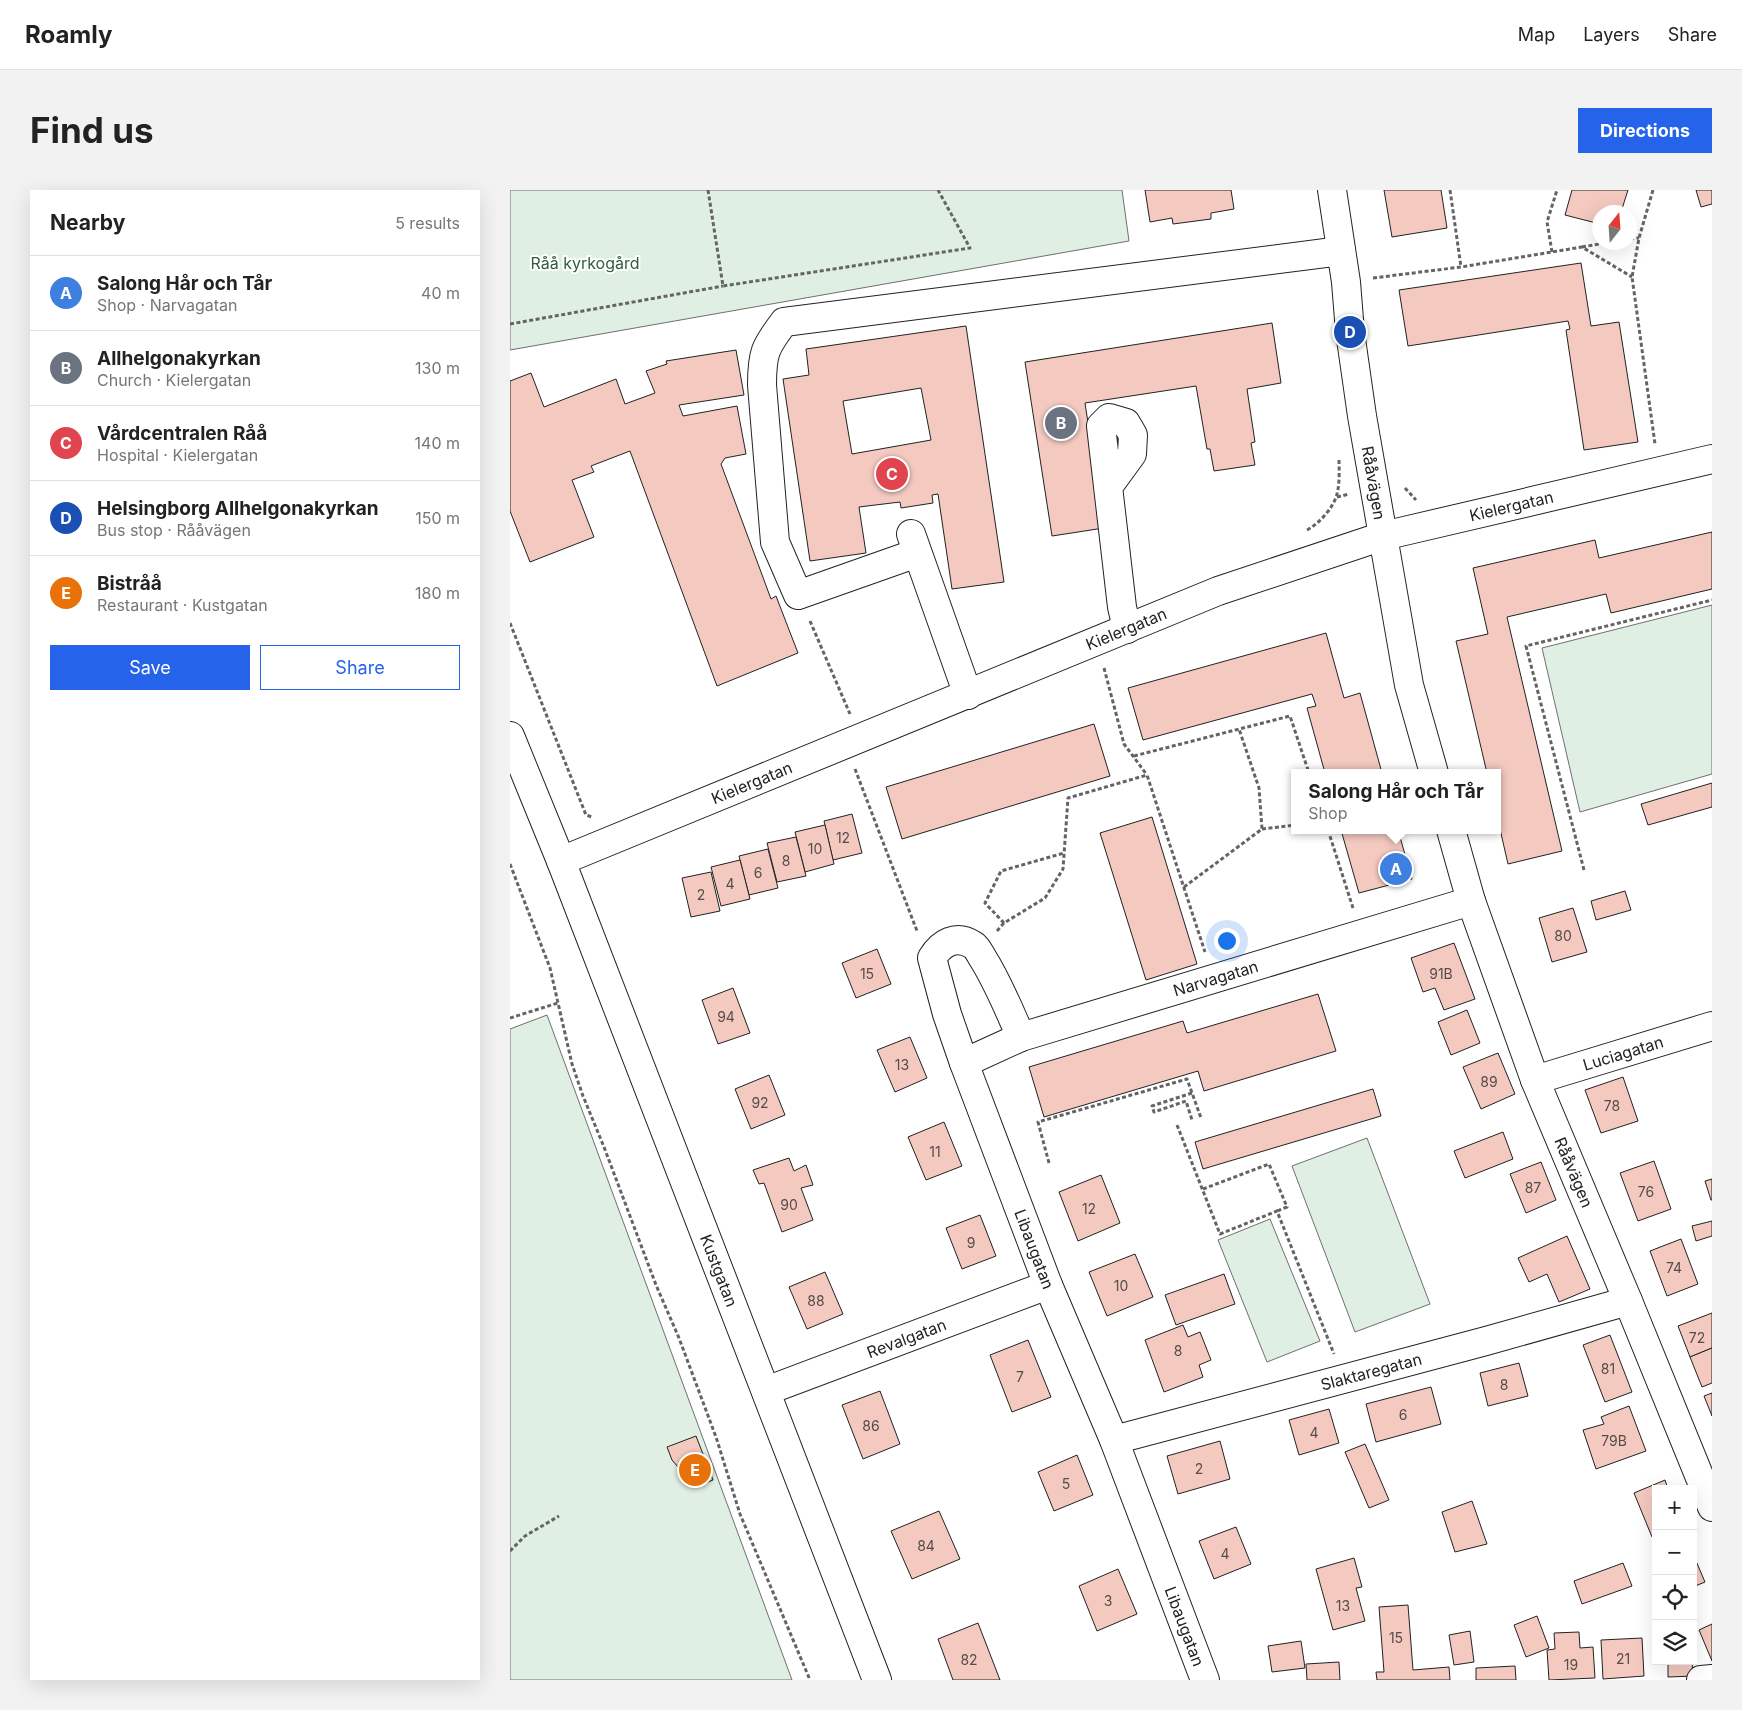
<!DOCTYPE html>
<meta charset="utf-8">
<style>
body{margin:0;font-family:Inter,sans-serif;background:#f2f2f2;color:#222}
.controls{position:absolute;right:15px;bottom:15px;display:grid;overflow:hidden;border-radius:0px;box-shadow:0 5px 20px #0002}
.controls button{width:45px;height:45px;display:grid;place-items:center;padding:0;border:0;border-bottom:1px solid #e0e0e0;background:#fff;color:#222;font:25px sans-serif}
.compass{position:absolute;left:1082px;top:15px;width:45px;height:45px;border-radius:50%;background:#fff;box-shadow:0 5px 20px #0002;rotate:17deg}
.you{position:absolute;left:716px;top:750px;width:18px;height:18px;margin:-12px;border:4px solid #fff;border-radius:50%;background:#1a73e8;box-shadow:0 0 0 8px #1a73e833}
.badge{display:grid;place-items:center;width:32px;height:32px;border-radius:50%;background:#2563eb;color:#fff;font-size:16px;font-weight:700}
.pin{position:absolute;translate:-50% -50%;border:2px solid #fff;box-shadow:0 1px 5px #0006}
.popup{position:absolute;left:781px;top:579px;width:210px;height:65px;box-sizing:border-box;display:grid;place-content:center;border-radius:0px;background:#fff;filter:drop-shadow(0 1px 4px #0005);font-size:16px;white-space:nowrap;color:#767676}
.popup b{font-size:19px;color:#222}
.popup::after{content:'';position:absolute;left:50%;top:100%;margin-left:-10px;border:10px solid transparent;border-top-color:#fff}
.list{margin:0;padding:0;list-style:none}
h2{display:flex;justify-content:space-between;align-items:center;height:65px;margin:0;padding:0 20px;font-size:21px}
h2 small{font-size:16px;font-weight:400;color:#767676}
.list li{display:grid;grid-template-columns:32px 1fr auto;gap:15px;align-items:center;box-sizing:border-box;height:75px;padding:0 20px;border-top:1px solid #e0e0e0}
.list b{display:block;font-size:19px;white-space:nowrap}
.list p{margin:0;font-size:16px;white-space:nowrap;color:#767676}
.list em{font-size:16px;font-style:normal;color:#767676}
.actions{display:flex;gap:10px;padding:15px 20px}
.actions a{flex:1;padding:11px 0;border:1px solid #2563eb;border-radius:0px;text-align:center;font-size:18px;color:#2563eb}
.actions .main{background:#2563eb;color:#fff}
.icon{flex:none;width:28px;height:28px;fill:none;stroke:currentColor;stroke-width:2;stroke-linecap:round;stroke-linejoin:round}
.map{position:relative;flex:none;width:1202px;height:1490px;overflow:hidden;border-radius:0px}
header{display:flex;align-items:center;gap:30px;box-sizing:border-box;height:70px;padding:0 25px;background:#fff;border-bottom:1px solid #e0e0e0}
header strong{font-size:24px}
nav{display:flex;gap:28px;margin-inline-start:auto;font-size:18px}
.intro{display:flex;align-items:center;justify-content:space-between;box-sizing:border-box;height:120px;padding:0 30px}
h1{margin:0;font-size:35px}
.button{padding:12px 22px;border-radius:0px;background:#2563eb;color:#fff;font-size:18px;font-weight:700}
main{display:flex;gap:30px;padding:0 30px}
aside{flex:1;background:#fff;border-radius:0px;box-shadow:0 5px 20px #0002}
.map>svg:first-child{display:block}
.green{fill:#e0efe3;stroke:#6f6f6f}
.building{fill:#f3c9c0;stroke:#222;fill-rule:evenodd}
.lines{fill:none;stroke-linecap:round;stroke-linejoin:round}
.minor-casing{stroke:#222;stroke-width:30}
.path{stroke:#646464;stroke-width:3;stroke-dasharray:4 2.5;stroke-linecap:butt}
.minor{stroke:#fff;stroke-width:28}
.labels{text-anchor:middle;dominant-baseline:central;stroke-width:4;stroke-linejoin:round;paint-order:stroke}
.number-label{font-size:14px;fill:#564c4a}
.park-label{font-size:16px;fill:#2f5e38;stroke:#fff}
.street-label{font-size:16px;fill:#222;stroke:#fff}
</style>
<header>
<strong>Roamly</strong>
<nav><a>Map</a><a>Layers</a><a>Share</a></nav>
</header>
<div class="intro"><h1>Find us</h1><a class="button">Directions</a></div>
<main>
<aside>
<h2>Nearby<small>5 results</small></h2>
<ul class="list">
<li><span class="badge" style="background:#3f7fe0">A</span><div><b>Salong Hår och Tår</b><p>Shop · Narvagatan</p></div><em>40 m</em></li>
<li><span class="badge" style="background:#6b7280">B</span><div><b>Allhelgonakyrkan</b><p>Church · Kielergatan</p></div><em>130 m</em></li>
<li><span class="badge" style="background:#e0444e">C</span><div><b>Vårdcentralen Råå</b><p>Hospital · Kielergatan</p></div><em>140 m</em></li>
<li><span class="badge" style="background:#1a4fb4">D</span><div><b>Helsingborg Allhelgonakyrkan</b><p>Bus stop · Rååvägen</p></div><em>150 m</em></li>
<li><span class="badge" style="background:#e8710a">E</span><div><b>Bistråå</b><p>Restaurant · Kustgatan</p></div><em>180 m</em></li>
</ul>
<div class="actions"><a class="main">Save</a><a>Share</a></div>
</aside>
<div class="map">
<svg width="1202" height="1490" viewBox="0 0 1202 1490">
<rect width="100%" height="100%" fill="#fff"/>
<g class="green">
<polygon points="0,0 612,0 619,51 0,160"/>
<polygon points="1202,415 1202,584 1070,622 1032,458"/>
<polygon points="37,825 282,1490 0,1490 0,839"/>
<polygon points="857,948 920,1114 845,1142 782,976"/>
<polygon points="760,1029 810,1151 757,1172 708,1050"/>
</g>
<g class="building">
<polygon points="635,0 721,0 724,19 701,23 701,29 663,34 662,28 640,32"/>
<polygon points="874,0 931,0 937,38 882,47"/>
<polygon points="1062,0 1118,0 1111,22 1090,22 1090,34 1055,25"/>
<polygon points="1186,0 1202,0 1202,14 1191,17"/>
<polygon points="1071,73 1081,136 1109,132 1128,252 1074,260 1056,140 1060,139 1058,131 898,156 889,100"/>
<polygon points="762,133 771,193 737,199 745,252 741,253 745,275 704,281 700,259 697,259 686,196 575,213 594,338 542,346 515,172"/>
<path d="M456,136L494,392L442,399L428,304L422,305L423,313L391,318L390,312L349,317L356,363L300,371L273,189L299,185L296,159ZM411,198L421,250L342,264L333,211Z"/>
<polygon points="226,160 234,205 169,215 173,226 227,216 236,264 215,268 211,274 261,409 266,406 288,463 207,496 120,261 81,276 84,282 62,290 84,347 20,372 0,321 0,191 21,183 34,217 106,189 115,214 145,203 136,181 157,174 156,171"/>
<polygon points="1202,342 1202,399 1101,423 1096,404 997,427 1052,661 998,674 987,626 987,583 977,583 946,451 978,444 963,378 1085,350 1089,368"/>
<polygon points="816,443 834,508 850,503 872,583 815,583 797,518 806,516 802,504 633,550 618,498"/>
<polygon points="584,534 600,586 392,649 376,597"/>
<polygon points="1202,593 1202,617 1138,635 1131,614"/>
<polygon points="342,624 352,663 323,670 314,631"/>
<polygon points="642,627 687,774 636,790 590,643"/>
<polygon points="315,635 324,674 295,682 285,642"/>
<polygon points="831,640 888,640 902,689 849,703"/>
<polygon points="286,647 296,686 267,692 257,653"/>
<polygon points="258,659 268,698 239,705 229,666"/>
<polygon points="230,670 240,709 211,716 201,677"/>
<polygon points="201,682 210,721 181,727 172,688"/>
<polygon points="1115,701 1121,720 1086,730 1081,711"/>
<polygon points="1063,718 1077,762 1042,772 1029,728"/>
<polygon points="944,753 965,809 934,820 925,798 913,802 901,768"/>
<polygon points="367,759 381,794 346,808 332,773"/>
<polygon points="223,798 240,843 208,854 192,810"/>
<polygon points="808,804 826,861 694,901 688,881 534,927 519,877 673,831 677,843"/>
<polygon points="957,820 970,853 941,865 928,832"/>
<polygon points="400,847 417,888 385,902 367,860"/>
<polygon points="988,863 1005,904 971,919 953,877"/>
<polygon points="259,885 275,925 241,939 225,899"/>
<polygon points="1113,887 1128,931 1091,943 1075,900"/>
<polygon points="863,899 871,926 693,979 685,952"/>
<polygon points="434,932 452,976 416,990 398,947"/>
<polygon points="993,942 1003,969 955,988 944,961"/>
<polygon points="279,968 284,981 296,975 303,995 291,998 303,1030 272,1042 254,993 249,994 243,980"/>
<polygon points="1144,971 1161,1019 1128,1031 1110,983"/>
<polygon points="1031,972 1046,1010 1016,1023 1000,984"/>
<polygon points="591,985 610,1033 568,1051 549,1002"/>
<polygon points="1202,989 1202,1010 1201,1010 1195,991"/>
<polygon points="470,1025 486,1066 452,1079 436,1038"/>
<polygon points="1202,1031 1202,1046 1186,1051 1182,1036"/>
<polygon points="1057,1046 1080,1099 1049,1112 1037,1084 1019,1092 1008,1068"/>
<polygon points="1171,1049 1188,1094 1157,1106 1140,1061"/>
<polygon points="625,1064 643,1107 597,1126 579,1082"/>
<polygon points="315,1082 333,1124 297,1139 279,1097"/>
<polygon points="714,1084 725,1114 666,1135 655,1105"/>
<polygon points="1202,1123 1202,1158 1180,1167 1168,1136"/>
<polygon points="673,1135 678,1147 690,1142 701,1170 689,1175 693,1187 654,1202 635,1150"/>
<polygon points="1100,1145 1122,1202 1095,1212 1073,1155"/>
<polygon points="518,1150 541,1207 502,1222 480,1165"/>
<polygon points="1202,1158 1202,1193 1192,1197 1180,1167"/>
<polygon points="1009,1173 1018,1206 978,1216 970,1183"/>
<polygon points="921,1197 931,1234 866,1252 856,1214"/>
<polygon points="370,1201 390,1254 353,1269 332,1215"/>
<polygon points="1202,1203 1202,1226 1194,1206"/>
<polygon points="1119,1216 1136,1261 1086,1279 1073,1240 1094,1234 1091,1227"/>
<polygon points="819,1219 829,1253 789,1265 779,1230"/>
<polygon points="186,1246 203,1290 185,1297 162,1270 157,1257"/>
<polygon points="710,1251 720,1289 668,1304 657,1266"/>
<polygon points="855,1254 879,1310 859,1318 835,1262"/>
<polygon points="567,1265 583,1305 544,1321 528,1282"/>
<polygon points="1155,1290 1158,1299 1146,1299 1146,1346 1142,1347 1124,1303"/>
<polygon points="962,1311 977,1354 945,1362 932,1322"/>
<polygon points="429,1321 450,1369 402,1389 381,1341"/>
<polygon points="726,1337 741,1374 704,1389 689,1351"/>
<polygon points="1183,1364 1195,1392 1183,1397"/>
<polygon points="844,1368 852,1397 846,1398 855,1431 823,1440 806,1379"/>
<polygon points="1113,1373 1122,1396 1072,1414 1064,1391"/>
<polygon points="608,1379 627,1424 587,1441 569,1396"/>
<polygon points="898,1415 903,1480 939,1477 940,1490 867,1490 866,1482 874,1482 869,1417"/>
<polygon points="1027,1426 1039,1458 1016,1467 1004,1435"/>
<polygon points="468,1433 490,1490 443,1490 428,1449"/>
<polygon points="1202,1434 1202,1471 1189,1440"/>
<polygon points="960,1441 964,1472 944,1475 939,1445"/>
<polygon points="1069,1442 1070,1458 1083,1457 1085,1488 1039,1490 1037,1460 1045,1459 1044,1443"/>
<polygon points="1132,1448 1134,1486 1093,1489 1091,1450"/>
<polygon points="791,1451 795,1478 762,1482 758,1456"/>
<polygon points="1158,1471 1182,1471 1183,1486 1158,1487"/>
<polygon points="829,1472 830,1490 797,1490 796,1474"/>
<polygon points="1005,1476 1006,1490 966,1490 966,1478"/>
</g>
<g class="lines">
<defs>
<g id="minor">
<path id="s1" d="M822,0L836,92L840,142L852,226L873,346L899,495L924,583"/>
<polyline points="598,297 622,264 623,245 616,233 599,228 591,236 612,417 617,439"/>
<polyline points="401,344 458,505"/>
<path d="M407,363L288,405L265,352L252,195C252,163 255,157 274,132L831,61"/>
<path id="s2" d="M0,546L51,671L367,1490"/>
<path id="s3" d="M941,640L961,711L1025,890L1118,1111L1202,1317"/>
<path id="s4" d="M51,671L708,401L873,346L1202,269"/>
<path id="s5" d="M511,847C499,820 488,792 472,767C470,764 467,757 463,755C446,744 431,753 422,768L437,824L454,873L538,1095L604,1250L695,1490"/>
<path id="s6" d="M454,873L511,847L961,711"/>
<path id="s7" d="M1025,890L1202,836"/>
<path id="s8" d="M256,1201L538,1095"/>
<path id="s9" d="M604,1250L976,1151L1118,1111"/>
<polyline points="1191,1490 1202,1489"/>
</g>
</defs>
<use href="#minor" class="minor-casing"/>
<g class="path">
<polyline points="198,0 213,96 460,58 428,0"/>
<polyline points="940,0 951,77"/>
<polyline points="1143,0 1129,48 1122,87 1145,254"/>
<polyline points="1120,49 1129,48"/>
<polyline points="1072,57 1101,52"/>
<polyline points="1042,62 1037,32 1047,0"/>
<polyline points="863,88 951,77 1072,57 1122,87"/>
<polyline points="0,134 213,96"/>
<polyline points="895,298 906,310"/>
<polyline points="827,307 839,304"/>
<path d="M797,340C809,334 824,317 827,304C830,292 829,280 829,268"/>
<polyline points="300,431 340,524"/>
<polyline points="0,433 76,625 82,627"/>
<polyline points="594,478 614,554 637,585"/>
<polyline points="624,566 780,526 799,583"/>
<polyline points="345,579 407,741"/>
<polyline points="752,639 785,635"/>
<polyline points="818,640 843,718"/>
<polyline points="0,674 40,778 62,874 73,906 94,957 146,1095 169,1148 206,1247 230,1324 300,1490"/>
<polyline points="1074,680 1016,456 1202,410"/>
<polyline points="674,697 752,639 749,598 729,539"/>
<polyline points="494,733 475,713 491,681 554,663"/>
<polyline points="487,741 494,733 535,708 553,679 558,608 637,585 695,762"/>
<polyline points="0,828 48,813"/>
<polyline points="682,903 642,916 644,922 676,911 682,930"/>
<polyline points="667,935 710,1044 767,1021 824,1164"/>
<polyline points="539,973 528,932 677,889 691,928"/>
<polyline points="693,999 759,974 777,1017 767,1021"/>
<polyline points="0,1361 15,1346 49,1326"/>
</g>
<use href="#minor" class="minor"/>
</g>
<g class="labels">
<g class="number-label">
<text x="333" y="647">12</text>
<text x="305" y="658">10</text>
<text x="276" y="670">8</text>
<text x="248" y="682">6</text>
<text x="220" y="693">4</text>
<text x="191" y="704">2</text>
<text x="1053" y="745">80</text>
<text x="357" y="783">15</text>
<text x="931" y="783">91B</text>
<text x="216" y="826">94</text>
<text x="392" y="874">13</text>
<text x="979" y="891">89</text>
<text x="250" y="912">92</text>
<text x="1102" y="915">78</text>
<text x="425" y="961">11</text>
<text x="1023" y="997">87</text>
<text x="1136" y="1001">76</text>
<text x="279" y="1014">90</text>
<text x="579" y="1018">12</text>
<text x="461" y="1052">9</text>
<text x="1164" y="1077">74</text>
<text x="611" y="1095">10</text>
<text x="306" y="1110">88</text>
<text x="1187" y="1147">72</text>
<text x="668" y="1160">8</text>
<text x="1098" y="1178">81</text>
<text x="510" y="1186">7</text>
<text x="994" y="1194">8</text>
<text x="893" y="1224">6</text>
<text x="361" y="1235">86</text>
<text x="804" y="1242">4</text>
<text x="1104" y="1250">79B</text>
<text x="689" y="1278">2</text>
<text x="556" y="1293">5</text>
<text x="416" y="1355">84</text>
<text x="715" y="1363">4</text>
<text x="598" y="1410">3</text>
<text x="833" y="1415">13</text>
<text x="886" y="1447">15</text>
<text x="1113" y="1468">21</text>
<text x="459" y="1469">82</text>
<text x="1061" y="1474">19</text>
</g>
<g class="park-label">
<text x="75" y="73">Råå kyrkogård</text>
</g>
<g class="street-label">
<text stroke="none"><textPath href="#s1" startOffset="296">Rååvägen</textPath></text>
<text stroke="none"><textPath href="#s4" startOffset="1016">Kielergatan</textPath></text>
<text stroke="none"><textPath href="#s4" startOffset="611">Kielergatan</textPath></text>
<text stroke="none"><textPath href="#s4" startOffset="206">Kielergatan</textPath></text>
<text stroke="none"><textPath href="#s6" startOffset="266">Narvagatan</textPath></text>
<text stroke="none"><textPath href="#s7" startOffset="92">Luciagatan</textPath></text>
<text stroke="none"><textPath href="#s3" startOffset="364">Rååvägen</textPath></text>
<text stroke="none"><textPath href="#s5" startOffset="462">Libaugatan</textPath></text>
<text stroke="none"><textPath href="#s2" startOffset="574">Kustgatan</textPath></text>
<text stroke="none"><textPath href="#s8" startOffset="150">Revalgatan</textPath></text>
<text stroke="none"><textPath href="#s9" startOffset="266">Slaktaregatan</textPath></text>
<text stroke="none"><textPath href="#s5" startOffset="868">Libaugatan</textPath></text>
</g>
</g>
</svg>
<div class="controls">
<button>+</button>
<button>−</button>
<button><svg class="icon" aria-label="locate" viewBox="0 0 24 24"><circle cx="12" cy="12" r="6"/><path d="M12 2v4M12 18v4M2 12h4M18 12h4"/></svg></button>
<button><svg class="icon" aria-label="layers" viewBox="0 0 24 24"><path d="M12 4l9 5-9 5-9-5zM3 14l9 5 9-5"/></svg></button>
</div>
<svg class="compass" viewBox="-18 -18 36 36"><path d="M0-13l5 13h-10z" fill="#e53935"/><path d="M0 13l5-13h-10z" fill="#767676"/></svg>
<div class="you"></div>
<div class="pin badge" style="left:886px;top:679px;background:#3f7fe0">A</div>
<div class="popup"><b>Salong Hår och Tår</b>Shop</div>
<div class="pin badge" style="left:551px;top:233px;background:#6b7280">B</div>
<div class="pin badge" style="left:382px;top:284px;background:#e0444e">C</div>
<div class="pin badge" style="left:840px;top:142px;background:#1a4fb4">D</div>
<div class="pin badge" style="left:185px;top:1280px;background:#e8710a">E</div>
</div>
</main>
